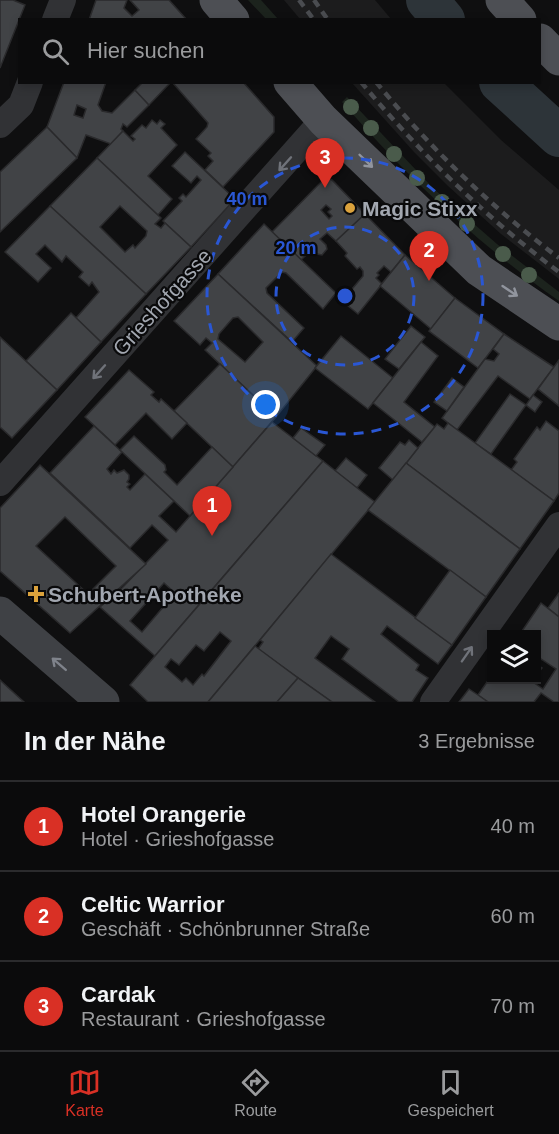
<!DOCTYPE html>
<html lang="de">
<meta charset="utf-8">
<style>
body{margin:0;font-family:Arial,sans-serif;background:#141415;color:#f1f3f6}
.controls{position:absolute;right:18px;bottom:18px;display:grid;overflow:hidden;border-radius:0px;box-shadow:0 3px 9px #0003}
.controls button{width:54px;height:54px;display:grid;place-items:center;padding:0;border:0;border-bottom:2px solid #2b2b2d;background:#0b0b0c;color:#f1f3f6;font:30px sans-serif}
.you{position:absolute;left:266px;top:405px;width:21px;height:21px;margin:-15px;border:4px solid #fff;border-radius:50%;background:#1a73e8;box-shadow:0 0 0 9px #1a73e833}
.badge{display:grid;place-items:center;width:39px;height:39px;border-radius:50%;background:#d93025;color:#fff;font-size:20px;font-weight:700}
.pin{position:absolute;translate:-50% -50px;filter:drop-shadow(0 2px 3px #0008)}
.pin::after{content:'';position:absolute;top:32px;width:21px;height:18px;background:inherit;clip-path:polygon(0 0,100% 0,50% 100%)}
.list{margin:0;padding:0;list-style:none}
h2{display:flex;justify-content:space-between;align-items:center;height:78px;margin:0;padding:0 24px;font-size:26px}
h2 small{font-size:20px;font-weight:400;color:#9a9b9d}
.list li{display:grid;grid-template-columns:39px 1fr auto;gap:18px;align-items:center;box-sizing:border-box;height:90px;padding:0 24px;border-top:2px solid #2b2b2d}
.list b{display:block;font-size:22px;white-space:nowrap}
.list p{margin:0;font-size:20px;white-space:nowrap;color:#9a9b9d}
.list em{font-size:20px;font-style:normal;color:#9a9b9d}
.icon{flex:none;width:33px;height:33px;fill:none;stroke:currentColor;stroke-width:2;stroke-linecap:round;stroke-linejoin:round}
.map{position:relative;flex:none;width:559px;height:702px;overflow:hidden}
.search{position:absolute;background:#0b0b0c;box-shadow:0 3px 9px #0003;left:18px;right:18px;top:18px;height:66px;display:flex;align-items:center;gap:15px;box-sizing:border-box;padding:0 21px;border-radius:0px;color:#9a9b9d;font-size:22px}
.sheet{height:348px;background:#0b0b0c}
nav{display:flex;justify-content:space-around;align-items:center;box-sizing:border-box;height:84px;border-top:2px solid #2b2b2d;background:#0b0b0c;font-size:16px;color:#9a9b9d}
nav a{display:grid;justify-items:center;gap:3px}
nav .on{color:#d93025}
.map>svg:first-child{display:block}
.built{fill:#1c1c1d}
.green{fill:#1c231d}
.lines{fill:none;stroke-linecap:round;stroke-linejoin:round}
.river{stroke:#2d3439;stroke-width:42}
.building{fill:#414346;stroke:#2a2a2c;stroke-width:1.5;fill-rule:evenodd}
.street{stroke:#313235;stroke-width:26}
.secondary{stroke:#3f4145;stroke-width:33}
.primary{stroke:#4d4f54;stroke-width:33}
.rail{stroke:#4a4c50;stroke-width:4.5;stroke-dasharray:8 6;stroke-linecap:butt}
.tree{fill:#4a5b4b}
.oneway{stroke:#91959e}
.oneway2{stroke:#6f7279}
.oneway3{stroke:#7f838b}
.ring{fill:none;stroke:#2a57d4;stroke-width:3;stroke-dasharray:10 8}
.poi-dot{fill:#dba23c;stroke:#0a0a0b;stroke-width:2}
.labels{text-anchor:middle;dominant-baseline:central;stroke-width:4.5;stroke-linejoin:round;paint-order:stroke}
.poi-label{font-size:21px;font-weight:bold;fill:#a2a7b0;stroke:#0a0a0b;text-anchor:start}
.street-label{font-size:21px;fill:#a2a7b0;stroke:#0a0a0b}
.centre{fill:#2a57d4;stroke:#0a0a0b;stroke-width:3}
.ring-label{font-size:18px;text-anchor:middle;font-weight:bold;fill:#2a57d4;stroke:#0a0a0b;stroke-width:4.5;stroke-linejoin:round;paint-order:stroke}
</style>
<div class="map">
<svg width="559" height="702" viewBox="0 0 559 702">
<rect width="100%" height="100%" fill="#0f0f10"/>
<g class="built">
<polygon points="284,0 375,0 391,19 300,19"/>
<polygon points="352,83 444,83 501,140 559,190 559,279 501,234 448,186 414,152"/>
</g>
<g class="green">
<polygon points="248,0 261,0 278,19 266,19"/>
<path d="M347,97L434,189L497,244L559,292V301C478,244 407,177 342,102Z"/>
</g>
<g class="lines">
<g class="river">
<polyline points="427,0 444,20"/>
<polyline points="500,82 559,136"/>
</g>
</g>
<g class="building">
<polygon points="0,0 13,0 25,5 0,68"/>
<polygon points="96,0 127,0 124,8 132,16 139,10 130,0 169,0 187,20 89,20"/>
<path d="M64,82H106L98,105L102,111L112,113L135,90L149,105L127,127L123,124L121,129L123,131L111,144L86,135L77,158L47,127ZM77,105L86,109L83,118L74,115Z"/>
<polygon points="143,82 171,82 149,105 135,90"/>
<polygon points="172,82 243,82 274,117 274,132 223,187 205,170 213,161 208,156 211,153 196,139 207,127 208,123"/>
<polygon points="152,120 157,124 160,120 165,124 161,128 177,145 148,176 172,199 158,215 97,158 123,131 133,141 135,139 131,136 142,125 146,128"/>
<polygon points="47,127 77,158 0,232 0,172"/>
<polygon points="185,152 235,199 191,247 163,221 182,201 179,198 183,194 186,197 201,180 197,176 191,183 172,166"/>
<path d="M97,158L161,218L155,224L161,228L165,223L191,247L146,294L50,206ZM120,206L147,231L146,236L135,248L133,245L125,252L100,227Z"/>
<path d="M325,178L332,180L365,214L336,241L327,233L320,239L326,245L327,249L322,255L317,254L312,249L301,260L272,232ZM326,205L331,209L328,212L332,216L329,219L321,210Z"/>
<polygon points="50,206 146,294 101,342 76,318 99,292 92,282 89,286 79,277 83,272 66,256 62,262 45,245 36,254 51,268 38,282 5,252"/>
<polygon points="365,214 405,255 391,272 384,266 377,273 379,275 376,278 382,284 358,314 342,301 363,276 363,271 360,267 357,269 345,256 347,253 336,241"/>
<polygon points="264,224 336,293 323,309 286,273 282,272 266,288 267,293 304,328 292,342 218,274"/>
<polygon points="405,255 455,298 431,329 380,286"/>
<path d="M218,274L317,366L276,417L205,350L212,343L206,338L200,345L174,321ZM238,317L263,342L245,362L218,339L219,334L233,318Z"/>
<polygon points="455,298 504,334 478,368 429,331"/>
<polygon points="71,313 101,342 57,390 26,361"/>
<polygon points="411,326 425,337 399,369 385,359"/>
<polygon points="504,334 554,367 530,399 498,376 457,430 442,418 485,359 494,361 499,354 493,349"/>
<polygon points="341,336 393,378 368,409 315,368"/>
<polygon points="0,337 57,390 12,438 0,427"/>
<polygon points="421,342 438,356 404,402 435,427 422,442 373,403"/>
<polygon points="559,360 559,406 538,389"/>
<polygon points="220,364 276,417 233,467 174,411"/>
<polygon points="129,370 154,392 151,395 159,402 161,399 187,423 172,439 146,413 115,445 85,417"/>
<polygon points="452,378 464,387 447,411 434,402"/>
<polygon points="510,394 526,405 491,454 475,443"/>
<polygon points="533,395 542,402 535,412 526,405"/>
<polygon points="546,421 559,431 559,493 554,501 511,470 517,462 514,459 537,427 540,430"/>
<path d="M272,422L323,461L155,656L100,607L122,588L168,540L152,525L130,548L50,473L94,426L122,452L107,469L111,474L114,470L117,473L124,470L129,475V479L127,482L130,484L127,487L130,490L145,474L174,501L159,516L176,532ZM164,583L175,593L142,632L130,621Z"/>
<polygon points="448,423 554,501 520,549 406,463 437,424 444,429"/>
<polygon points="301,428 325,445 316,456 293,438"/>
<polygon points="134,436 165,465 166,470 164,472 177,485 212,447 233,467 190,516 120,450"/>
<polygon points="409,440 418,448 393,480 379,468 400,442 405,445"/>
<polygon points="346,458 367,475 357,488 335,471"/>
<path d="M323,461L375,502L208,702H148L130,685ZM220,632L231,641L204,676L202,674L193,685L186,678L182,682L165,667L171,659L179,665L196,645L204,651Z"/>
<polygon points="406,463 520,549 486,597 368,510"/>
<path d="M40,465L146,564L70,633L0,571V508ZM65,517L116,566L88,594L36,546Z"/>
<polygon points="331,554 452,645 438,664 387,626 381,634 419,665 416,670 428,678 412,702 399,702 342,659 349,649 331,636 315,658 375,702 332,702 258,649 263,642 260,640"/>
<polygon points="450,570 486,597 452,645 415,618"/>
<polygon points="559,593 559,617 548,608"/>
<polygon points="541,603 559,617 559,702 554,702 541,693 534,702 488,702 478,695 492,675 492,680 530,680 543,689 556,669 541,659 537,665 542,668 538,673 536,672 536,634 520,634"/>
<polygon points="255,646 298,678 277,702 208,702"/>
<polygon points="298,678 332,702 277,702"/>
<polygon points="0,680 24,702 0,702"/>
<polygon points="469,689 478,695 488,702 459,702"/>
</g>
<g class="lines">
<g class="street">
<polyline points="55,20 63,0"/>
<polyline points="0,125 21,105 30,82"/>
<polyline points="0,483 323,120"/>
<polyline points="433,702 559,525"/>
</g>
<polyline class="secondary" points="0,613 103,702"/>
<g class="primary">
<polyline points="216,0 233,20"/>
<polyline points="502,0 520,20"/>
<polyline points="540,40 559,59"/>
<polyline points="290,82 323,120 479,270 559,324"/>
</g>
<g class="rail">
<polyline points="299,0 314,20"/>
<polyline points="314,0 328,20"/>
<path d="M361,82C420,153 485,217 559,272"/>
<path d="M376,82C430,148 491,207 559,258"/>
</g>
</g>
<g class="tree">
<circle cx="351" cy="107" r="8"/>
<circle cx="371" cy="128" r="8"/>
<circle cx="394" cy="154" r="8"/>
<circle cx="417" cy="178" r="8"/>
<circle cx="442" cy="202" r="8"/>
<circle cx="467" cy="224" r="8"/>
<circle cx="503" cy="254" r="8"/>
<circle cx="529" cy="275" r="8"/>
</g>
<defs><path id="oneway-shaft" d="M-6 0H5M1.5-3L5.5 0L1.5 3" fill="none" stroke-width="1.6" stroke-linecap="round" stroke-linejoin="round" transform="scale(1.5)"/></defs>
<g class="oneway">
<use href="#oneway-shaft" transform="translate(366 161) rotate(44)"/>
<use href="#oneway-shaft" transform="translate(510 291) rotate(34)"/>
</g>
<g class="oneway2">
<use href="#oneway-shaft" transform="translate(285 164) rotate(132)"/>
<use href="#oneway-shaft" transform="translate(99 372) rotate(132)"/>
<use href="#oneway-shaft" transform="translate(467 654) rotate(-55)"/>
</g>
<use class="oneway3" href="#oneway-shaft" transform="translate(59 664) rotate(-139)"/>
<g class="ring">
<circle cx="345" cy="296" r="69"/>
<circle cx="345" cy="296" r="138"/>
</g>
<g class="poi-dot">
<circle cx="350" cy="208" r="6"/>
<path d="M33 585h6v6h6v6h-6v6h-6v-6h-6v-6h6z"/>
</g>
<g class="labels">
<g class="poi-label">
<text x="362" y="208">Magic Stixx</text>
<text x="48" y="594">Schubert-Apotheke</text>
</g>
<g class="street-label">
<text transform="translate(162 302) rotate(-48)">Grieshofgasse</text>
</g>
</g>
<circle cx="345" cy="296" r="9" class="centre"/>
<g class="ring-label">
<text x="247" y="205">40 m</text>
<text x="296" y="254">20 m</text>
</g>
</svg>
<div class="controls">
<button><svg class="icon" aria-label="layers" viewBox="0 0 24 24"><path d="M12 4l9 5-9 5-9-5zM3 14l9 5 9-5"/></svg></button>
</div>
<div class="you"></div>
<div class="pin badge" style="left:212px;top:536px">1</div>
<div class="pin badge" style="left:429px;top:281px">2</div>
<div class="pin badge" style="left:325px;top:188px">3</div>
<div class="search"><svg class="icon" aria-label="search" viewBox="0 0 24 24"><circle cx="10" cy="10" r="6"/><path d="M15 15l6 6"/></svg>Hier suchen</div>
</div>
<section class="sheet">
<h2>In der Nähe<small>3 Ergebnisse</small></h2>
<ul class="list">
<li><span class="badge">1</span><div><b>Hotel Orangerie</b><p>Hotel · Grieshofgasse</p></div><em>40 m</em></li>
<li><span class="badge">2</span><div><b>Celtic Warrior</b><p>Geschäft · Schönbrunner Straße</p></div><em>60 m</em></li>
<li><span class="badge">3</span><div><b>Cardak</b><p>Restaurant · Grieshofgasse</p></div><em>70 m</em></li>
</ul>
</section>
<nav>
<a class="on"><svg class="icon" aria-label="map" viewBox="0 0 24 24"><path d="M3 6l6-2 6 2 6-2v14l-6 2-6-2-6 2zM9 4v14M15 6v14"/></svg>Karte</a>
<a><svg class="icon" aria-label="directions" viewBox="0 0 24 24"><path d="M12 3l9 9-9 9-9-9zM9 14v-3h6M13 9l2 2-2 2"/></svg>Route</a>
<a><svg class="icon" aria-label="saved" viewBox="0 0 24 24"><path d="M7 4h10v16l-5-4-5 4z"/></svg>Gespeichert</a>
</nav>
